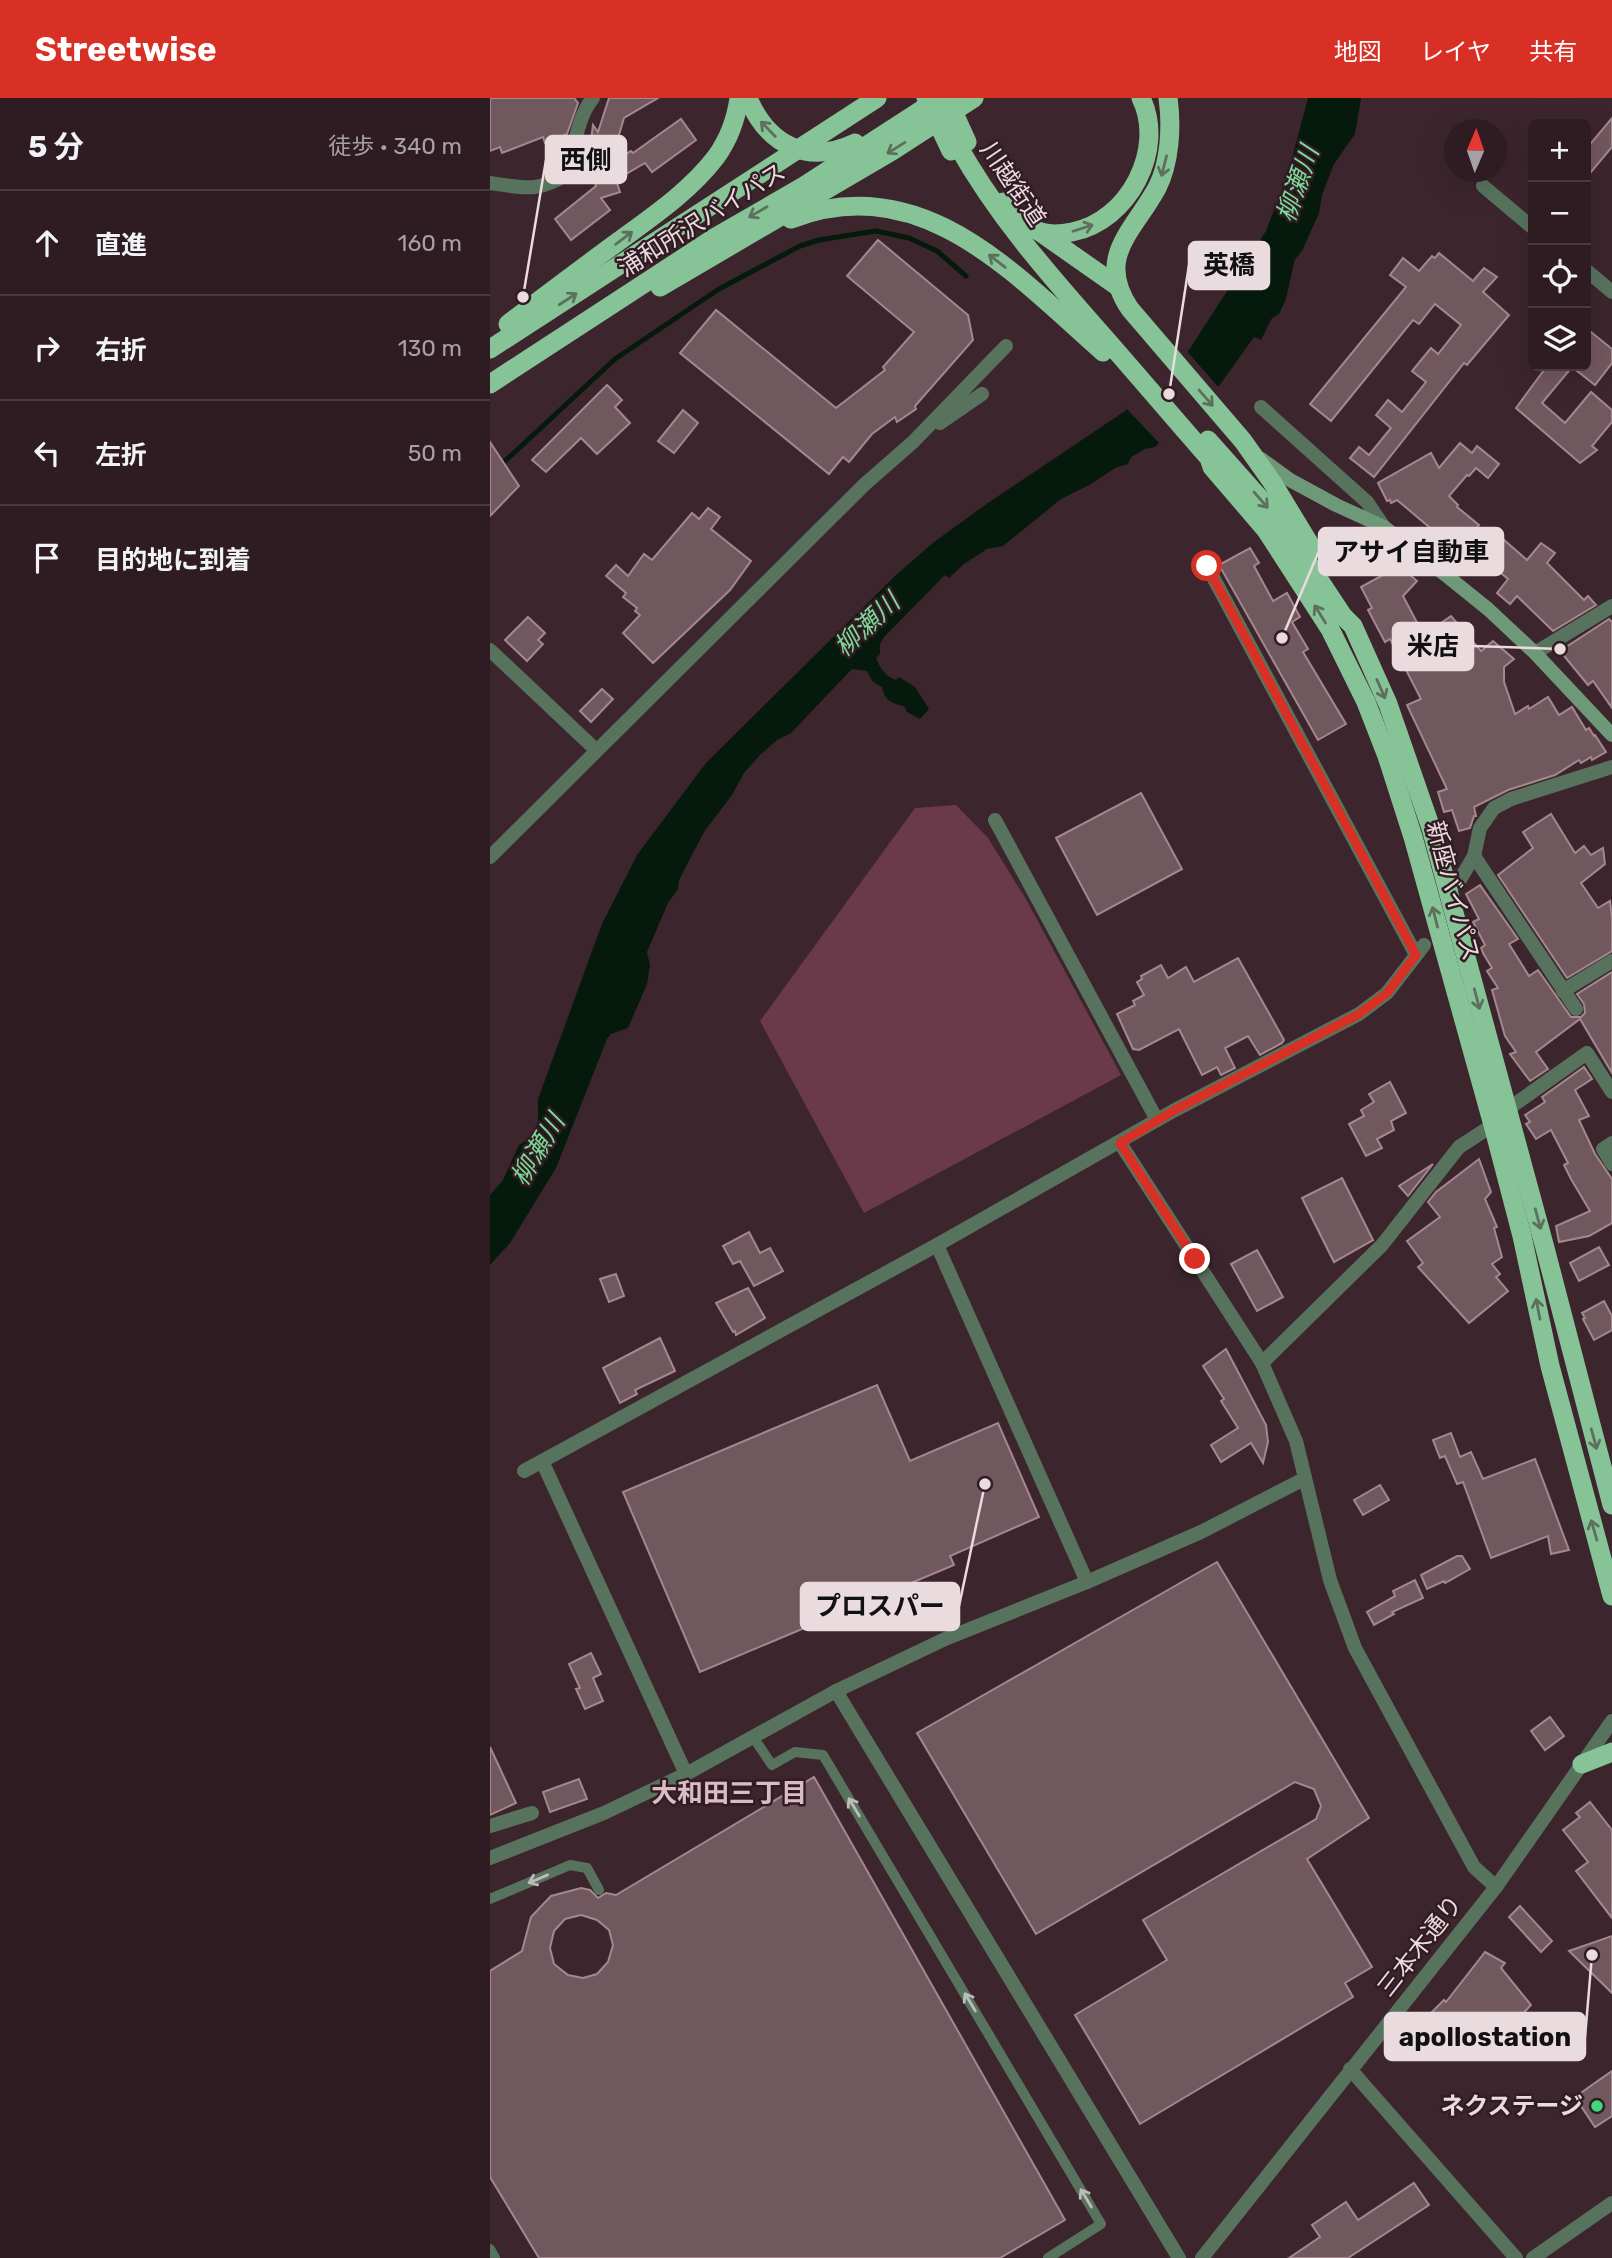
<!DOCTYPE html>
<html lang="ja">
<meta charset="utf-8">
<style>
body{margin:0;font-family:Rubik,"Noto Sans JP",sans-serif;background:#36252a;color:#f1f3f6}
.controls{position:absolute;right:21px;top:21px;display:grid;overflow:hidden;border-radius:10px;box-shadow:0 7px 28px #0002}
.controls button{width:63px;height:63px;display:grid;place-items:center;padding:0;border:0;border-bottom:2px solid #493a40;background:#2e1c22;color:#f1f3f6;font:35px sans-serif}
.compass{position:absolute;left:954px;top:21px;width:63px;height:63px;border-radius:50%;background:#2e1c22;box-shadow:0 7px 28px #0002;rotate:2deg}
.stop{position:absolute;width:21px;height:21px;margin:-16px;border:5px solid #d93025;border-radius:50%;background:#fff}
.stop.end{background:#d93025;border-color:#fff;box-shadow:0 2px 7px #0008}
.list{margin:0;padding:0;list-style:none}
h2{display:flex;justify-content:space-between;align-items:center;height:91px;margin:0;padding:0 28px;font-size:30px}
h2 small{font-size:23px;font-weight:400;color:#a7a1a5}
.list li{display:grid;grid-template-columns:46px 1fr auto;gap:21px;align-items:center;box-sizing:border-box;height:105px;padding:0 28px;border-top:2px solid #493a40}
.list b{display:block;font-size:26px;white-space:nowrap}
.list em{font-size:23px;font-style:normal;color:#a7a1a5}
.icon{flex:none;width:38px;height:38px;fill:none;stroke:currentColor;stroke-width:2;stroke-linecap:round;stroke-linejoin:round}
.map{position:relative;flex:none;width:1122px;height:2160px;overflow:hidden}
header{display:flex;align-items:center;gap:42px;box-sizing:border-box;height:98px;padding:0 35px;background:#d93025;color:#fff}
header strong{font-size:33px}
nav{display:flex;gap:38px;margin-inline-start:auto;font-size:24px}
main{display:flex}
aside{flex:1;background:#2e1c22}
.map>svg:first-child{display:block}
.green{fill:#6b3a4a}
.water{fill:#051a0c}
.pier{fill:#3d252d}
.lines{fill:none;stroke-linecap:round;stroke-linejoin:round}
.stream{stroke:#051a0c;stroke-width:5}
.building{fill:#71575e;stroke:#a4878f;stroke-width:2;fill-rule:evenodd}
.service{stroke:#57735e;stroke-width:10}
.minor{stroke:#57735e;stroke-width:14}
.tertiary{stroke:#57735e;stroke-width:14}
.secondary{stroke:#6e9979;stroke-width:14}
.trunk{stroke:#86c497;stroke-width:19}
.trunk-bridge{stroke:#86c497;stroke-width:19}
.oneway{stroke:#5c705d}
.oneway2{stroke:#bebcb8}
.route{stroke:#d93025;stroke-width:9}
.poi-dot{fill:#40d77c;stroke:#321c23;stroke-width:2.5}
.labels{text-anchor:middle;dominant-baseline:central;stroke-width:5;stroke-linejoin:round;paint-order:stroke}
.street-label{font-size:24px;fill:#eadbdf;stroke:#321c23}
.poi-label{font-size:24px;font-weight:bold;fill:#eadbdf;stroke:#321c23;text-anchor:end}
.water-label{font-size:26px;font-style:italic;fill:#7bd998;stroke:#321c23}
.neighbourhood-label{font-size:26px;font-weight:bold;fill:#dbbcc4;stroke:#321c23}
.leader{fill:none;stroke:#eadbdf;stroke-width:2.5}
.callout-dot{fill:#eadbdf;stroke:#321c23;stroke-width:2.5}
.callout{fill:#eadbdf;stroke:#eadbdf;stroke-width:2.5}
.callout-label{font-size:26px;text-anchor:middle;font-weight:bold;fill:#111}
</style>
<header>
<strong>Streetwise</strong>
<nav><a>地図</a><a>レイヤ</a><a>共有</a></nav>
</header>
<main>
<aside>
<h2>5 分<small>徒歩 · 340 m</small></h2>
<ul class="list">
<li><svg class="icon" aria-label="ahead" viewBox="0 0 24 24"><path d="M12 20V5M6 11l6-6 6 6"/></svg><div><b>直進</b></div><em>160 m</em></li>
<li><svg class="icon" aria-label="right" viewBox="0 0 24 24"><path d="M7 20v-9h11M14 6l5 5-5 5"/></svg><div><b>右折</b></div><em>130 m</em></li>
<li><svg class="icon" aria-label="left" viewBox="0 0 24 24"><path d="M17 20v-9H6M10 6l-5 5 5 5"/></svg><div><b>左折</b></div><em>50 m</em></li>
<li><svg class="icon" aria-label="arrive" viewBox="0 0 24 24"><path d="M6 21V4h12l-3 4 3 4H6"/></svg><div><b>目的地に到着</b></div></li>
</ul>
</aside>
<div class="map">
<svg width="1122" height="2160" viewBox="0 0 1122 2160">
<rect width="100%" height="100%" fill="#3d252d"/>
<polygon class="green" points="466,707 498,740 537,803 631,977 374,1115 270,923 425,710"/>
<path class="water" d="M818,0H871L865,36L844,66L832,97L829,115L812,153L805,161L796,201L789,216L782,220L771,242L764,239L729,288L665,349L655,351L641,359L638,366L625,370L601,386L571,401L513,448L497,451L474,466L459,480L455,477L394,539L390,546V556L386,560C390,571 396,578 406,582L409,579L425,589L439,611L430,621L417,614L414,608C401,605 395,603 392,589L383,584L377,573L362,571L301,635L287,642L270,657L254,675L242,697L214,734L189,782L188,791L178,805L157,854L160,867L157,886L138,930L121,936L117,941L66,1070L20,1145L0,1167V1097L13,1082L29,1047L42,1038L48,1024V1001L112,826L147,757L216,665L407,476L444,444L495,407L635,313L673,279L699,252L776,133L797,79Z"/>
<polygon class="pier" points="695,251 731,292 672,348 635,309 671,277"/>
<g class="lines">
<polyline class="stream" points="0,377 125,261 229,191 310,148 329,142 386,133 419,140 447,153 476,178"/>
</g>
<g class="building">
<polygon points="0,0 84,0 88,5 77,36 55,45 53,39 12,55 10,49 0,53"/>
<polygon points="119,0 168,0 134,20 121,64 141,53 143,55 191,21 206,42 162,74 155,65 126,82 130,94 111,100 120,112 81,142 65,121 106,88 99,58 103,27 108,34"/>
<polygon points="1122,20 1122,49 1096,80 1096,51"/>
<polygon points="388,142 478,217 483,242 425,308 426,311 407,324 405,319 382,336 359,364 353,359 339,376 190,255 226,212 346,310 395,272 393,269 424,234 357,178"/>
<polygon points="949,155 983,183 994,170 1007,179 993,194 1019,217 977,267 974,265 884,379 860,360 869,349 879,357 901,330 886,317 898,302 912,314 936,284 922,273 941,250 948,256 971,227 945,206 929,226 923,222 841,323 820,306 916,189 900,177 913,160 929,173 942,158 945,160"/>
<polygon points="1096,230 1122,251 1122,265 1105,287 1082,269 1052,305 1075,325 1101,294 1122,312 1122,324 1102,348 1107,352 1090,365 1026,310 1057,268 1096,268"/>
<polygon points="117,287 132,302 125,309 140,325 107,356 91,340 56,374 42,362"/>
<polygon points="193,312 208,325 184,355 168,343"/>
<polygon points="0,344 29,388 0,418"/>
<polygon points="970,345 982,355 987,348 1009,366 998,380 986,370 979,378 977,377 959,398 968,407 967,409 989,427 970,455 907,402 901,405 900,402 897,403 888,385 941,355 949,370"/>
<polygon points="218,410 230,419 221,431 261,463 240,492 163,565 133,535 150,517 145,513 147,510 133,499 136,495 116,478 126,467 138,478 154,456 162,462 202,415 209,421"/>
<polygon points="1013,441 1037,462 1051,445 1065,455 1057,465 1094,502 1098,498 1106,507 1063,533 1027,498 1020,506 1007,495 1018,481 995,462"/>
<polygon points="760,450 769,465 764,468 783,503 797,495 810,519 802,524 818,551 813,554 856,626 828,642 729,467"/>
<polygon points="905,464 927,483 913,498 932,534 942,531 961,518 991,553 1003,543 1024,561 1014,569 1014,584 1025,616 1038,608 1039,611 1058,599 1069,617 1082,609 1096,632 1099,630 1104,638 1105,637 1116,654 1102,662 1101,659 1091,665 1089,662 1065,677 1018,692 984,709 986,718 984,718 980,730 969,733 962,712 954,714 948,694 957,691 917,607 931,601 900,541 895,544 878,512 882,510 871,489 895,476"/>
<polygon points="38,519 55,535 48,542 53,546 37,563 15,542"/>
<polygon points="1119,521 1122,524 1122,610 1103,583 1098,587 1070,553"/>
<polygon points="112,591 123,601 101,624 90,613"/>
<polygon points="651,695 692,771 607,817 566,740"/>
<polygon points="1061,716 1085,755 1094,748 1101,757 1113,750 1115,766 1091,785 1108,810 1120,803 1122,820 1122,853 1077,880 1008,777 1043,750 1033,734"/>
<polygon points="990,787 1028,841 1019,846 1039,878 1048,872 1081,919 1091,919 1095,915 1094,906 1087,896 1122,874 1122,975 1090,921 1046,954 1058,971 1040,983 1020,956 1026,954 1015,938 1002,892 1008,890 997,873 1002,870 993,855 991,850 995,847 983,824 989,821 976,796"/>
<polygon points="748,860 794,942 792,945 770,957 758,938 735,950 745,970 731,977 727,969 712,977 689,931 649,952 643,951 627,916 645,907 643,903 654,897 647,884 652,881 651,878 671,867 678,880 696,869 704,884"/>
<polygon points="1094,969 1102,981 1085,992 1099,1018 1089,1022 1105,1056 1122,1081 1122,1125 1099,1138 1069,1144 1066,1128 1100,1113 1081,1081 1074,1067 1078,1065 1061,1032 1046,1041 1036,1026 1040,1024 1035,1017 1055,1004 1052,999"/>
<polygon points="900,984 916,1015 901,1023 904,1032 887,1041 892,1050 876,1058 859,1026 874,1018 871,1012 884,1004 879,996"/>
<polygon points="989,1061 1001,1094 995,1101 1007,1129 1004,1130 1012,1159 1002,1166 1010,1176 1006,1179 1018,1193 979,1225 928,1169 933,1165 917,1143 950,1119 938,1104 946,1094"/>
<polygon points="943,1066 918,1098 909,1088"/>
<polygon points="852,1080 883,1142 844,1164 812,1100"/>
<polygon points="259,1134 270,1155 280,1150 293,1173 264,1188 250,1163 243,1166 233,1148"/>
<polygon points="1109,1149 1119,1167 1089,1183 1080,1165"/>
<polygon points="767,1152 793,1199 767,1213 741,1166"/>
<polygon points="126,1176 134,1198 119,1204 110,1181"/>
<polygon points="258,1190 275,1220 246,1237 245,1233 243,1234 226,1205"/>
<polygon points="1114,1203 1122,1218 1122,1232 1104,1242 1093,1221 1095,1220 1092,1215"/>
<polygon points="170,1240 185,1273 145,1292 147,1296 130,1305 113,1270"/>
<polygon points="736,1251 776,1327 778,1344 773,1365 761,1345 731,1364 721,1347 748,1330 731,1303 734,1301 713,1268"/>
<polygon points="387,1287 420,1363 508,1325 549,1419 460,1458 464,1467 210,1574 133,1394"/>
<polygon points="961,1335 970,1359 981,1354 993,1381 1045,1361 1079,1452 1061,1456 1058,1438 1001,1460 973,1384 967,1386 955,1358 950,1360 943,1342"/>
<polygon points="890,1387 899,1402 873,1417 864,1402"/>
<polygon points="967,1458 972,1458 980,1471 955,1485 954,1483 937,1491 931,1477"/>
<polygon points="727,1464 879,1720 817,1761 882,1869 855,1885 863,1899 650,2026 585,1917 677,1862 653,1822 826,1721 831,1708 824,1691 805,1684 546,1836 427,1635"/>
<polygon points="925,1482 933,1500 902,1514 904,1516 884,1527 877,1514 905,1498 903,1493"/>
<polygon points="101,1555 111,1576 103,1580 113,1603 95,1611 86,1591 90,1590 79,1566"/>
<polygon points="1060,1619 1074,1638 1055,1652 1041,1633"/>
<polygon points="0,1649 26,1705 0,1717"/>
<path d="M324,1679L575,2122L510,2160H49L0,2079V1873L32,1853L41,1819L61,1798L91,1790L100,1792L108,1800L116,1795L126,1797ZM91,1817L107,1822L119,1832L123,1847L118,1864L107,1876L93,1880L78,1877L64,1866L60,1850L64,1833L75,1821Z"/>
<polygon points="89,1681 97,1701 60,1714 53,1694"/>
<polygon points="1100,1704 1122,1732 1122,1820 1086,1773 1098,1764 1073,1732 1090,1719 1086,1715"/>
<polygon points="1030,1808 1062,1843 1051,1854 1019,1819"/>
<polygon points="1122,1838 1122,1895 1079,1853"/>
<polygon points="995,1854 1015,1865 1011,1870 1041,1907 1025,1924 1016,1920 994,1940 981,1926 960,1946 935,1921 954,1902 956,1904"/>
<polygon points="1122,1973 1122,2018 1105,2029 1085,1999"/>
<polygon points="924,2085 939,2107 858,2160 799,2160 830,2139 822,2127 856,2104 868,2122"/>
</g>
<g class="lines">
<g class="service">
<polyline points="263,1639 282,1667 305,1654 333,1657 611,2126 558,2160"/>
<polyline points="0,1801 80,1767 97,1770 109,1792"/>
<polyline points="0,2151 5,2160"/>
</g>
<g class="minor">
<path d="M0,85C35,90 47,95 79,75C84,51 87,19 103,0"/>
<polyline points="993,88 1043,130"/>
<polyline points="1096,172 1122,194"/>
<polyline points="771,309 877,404 894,429"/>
<polyline points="450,325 492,296"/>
<polyline points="717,468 926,857"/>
<polyline points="0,552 106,652"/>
<polyline points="1045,555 1122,508"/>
<polyline points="505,722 667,1022"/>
<polyline points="984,758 1086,911"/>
<polyline points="0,759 375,386 423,344 516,248"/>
<polyline points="968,785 984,758 990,730 1004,710 1021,701 1122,669"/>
<polyline points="1073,893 1122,863"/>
<polyline points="1018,1011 1097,955 1122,994"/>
<polyline points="630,1045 772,1265 806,1343 840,1482 865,1550 984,1769 1006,1789"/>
<polyline points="1122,1045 1113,1051 1122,1066"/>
<polyline points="447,1147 597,1484"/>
<polyline points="772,1265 892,1147 969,1049 1003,1027"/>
<polyline points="52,1363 196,1676"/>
<polyline points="34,1373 447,1147 683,1013 869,916 897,895 934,847"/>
<polyline points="0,1728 42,1715"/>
<polyline points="860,1971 1026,2160"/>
<polyline points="1043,2160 1122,2105"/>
</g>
<g class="tertiary">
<polyline points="346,1593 689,2160"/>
<polyline points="0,1760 114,1715 196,1676 346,1593 455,1541 597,1484 711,1434 814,1381"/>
<polyline points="712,2160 1006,1789 1122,1623"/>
</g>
<polyline class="secondary" points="771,361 800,382 846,407 894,429 957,478 998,511 1045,555 1122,637"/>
<g class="trunk">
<path d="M258,0C278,48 318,67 365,45"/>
<path d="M678,0C682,28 680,65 667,90C643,134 605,159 640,211L753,343L782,384L822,450"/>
<path d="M468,48C507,117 555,172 607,231C645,274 682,318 719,360L722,369L776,432L840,531L876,604L897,658L923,739L1003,1027L1032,1138L1060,1268L1122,1498"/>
<path d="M513,104C524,116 535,129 551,134C561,137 572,136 582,134C639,123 676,51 651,0"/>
<path d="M301,121C432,71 524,176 613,254"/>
<polyline points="550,134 627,188"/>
<polyline points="170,189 402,53 484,0"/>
<path d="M18,226C55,198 92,170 129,143C163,118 200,93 226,59C239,41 246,22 249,0"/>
<polyline points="0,251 387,0"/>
<polyline points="0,286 224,140 314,88 450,0"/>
<polyline points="718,342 774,405 804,444 853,518 863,528 898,606 941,730 1055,1150 1122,1407"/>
<polyline points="1092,1666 1122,1654"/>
</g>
<g class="trunk-bridge">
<polyline points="436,0 461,53"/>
<polyline points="457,0 477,44"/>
</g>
</g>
<defs><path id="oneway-shaft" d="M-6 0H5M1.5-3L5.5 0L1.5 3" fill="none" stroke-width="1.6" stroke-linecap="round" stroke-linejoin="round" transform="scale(1.75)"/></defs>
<g class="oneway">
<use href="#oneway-shaft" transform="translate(278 31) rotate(-134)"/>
<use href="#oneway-shaft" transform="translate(406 50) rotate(148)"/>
<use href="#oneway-shaft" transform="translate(674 68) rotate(104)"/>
<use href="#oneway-shaft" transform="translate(268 114) rotate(150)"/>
<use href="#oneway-shaft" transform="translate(593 130) rotate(-18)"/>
<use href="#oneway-shaft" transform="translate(134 140) rotate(-37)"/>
<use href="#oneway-shaft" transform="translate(507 163) rotate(-142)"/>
<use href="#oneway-shaft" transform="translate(78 201) rotate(-33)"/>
<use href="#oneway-shaft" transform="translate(716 300) rotate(49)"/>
<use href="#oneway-shaft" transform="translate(771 402) rotate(49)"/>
<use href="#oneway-shaft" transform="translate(830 516) rotate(-122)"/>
<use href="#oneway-shaft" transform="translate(891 591) rotate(66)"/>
<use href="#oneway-shaft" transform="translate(945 819) rotate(-104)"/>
<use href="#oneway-shaft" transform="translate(987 901) rotate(75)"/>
<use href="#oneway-shaft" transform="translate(1048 1121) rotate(75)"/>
<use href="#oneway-shaft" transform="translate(1048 1211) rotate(-101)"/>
<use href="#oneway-shaft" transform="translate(1104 1341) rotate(75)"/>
<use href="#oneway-shaft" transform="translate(1104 1432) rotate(-106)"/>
</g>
<g class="oneway2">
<use href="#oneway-shaft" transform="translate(364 1709) rotate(-121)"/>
<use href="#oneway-shaft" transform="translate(48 1781) rotate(157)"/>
<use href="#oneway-shaft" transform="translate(480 1904) rotate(-121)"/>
<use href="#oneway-shaft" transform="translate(596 2100) rotate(-121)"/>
</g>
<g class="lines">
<polyline class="route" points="705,1161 630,1045 683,1013 869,916 897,895 926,857 717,468"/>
</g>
<circle class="poi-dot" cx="1107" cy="2008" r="7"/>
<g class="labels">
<g class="street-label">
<text transform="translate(523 86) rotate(56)">川越街道</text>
<text transform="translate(212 122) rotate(-32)">浦和所沢バイパス</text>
<text transform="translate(963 793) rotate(75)">新座バイパス</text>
<text transform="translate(930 1848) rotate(-52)">三本木通り</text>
</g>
<g class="poi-label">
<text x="1093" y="2008">ネクステージ</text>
</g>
<g class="water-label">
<text transform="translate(808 86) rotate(-71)">柳瀬川</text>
<text transform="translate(377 527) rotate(-43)">柳瀬川</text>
<text transform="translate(48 1052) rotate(-59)">柳瀬川</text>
</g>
<g class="neighbourhood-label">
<text x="239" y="1695">大和田三丁目</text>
</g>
</g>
<path class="leader" d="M33 199L56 62M679 296L699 167M792 540L829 453M1070 551L983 548M495 1386L469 1508M1102 1857L1095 1939"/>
<g class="callout-dot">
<circle cx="33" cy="199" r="7"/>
<circle cx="679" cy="296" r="7"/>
<circle cx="792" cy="540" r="7"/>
<circle cx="1070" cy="551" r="7"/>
<circle cx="495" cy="1386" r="7"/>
<circle cx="1102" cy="1857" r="7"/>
</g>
<g class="callout">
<rect x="56" y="38" width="80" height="47" rx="7"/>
<rect x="699" y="144" width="80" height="47" rx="7"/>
<rect x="829" y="430" width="184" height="47" rx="7"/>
<rect x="903" y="525" width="80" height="47" rx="7"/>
<rect x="311" y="1485" width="158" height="47" rx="7"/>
<rect x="895" y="1915" width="200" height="47" rx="7"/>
</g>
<g class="callout-label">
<text x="96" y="71">西側</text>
<text x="739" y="176">英橋</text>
<text x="921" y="463">アサイ自動車</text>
<text x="943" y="557">米店</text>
<text x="390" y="1517">プロスパー</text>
<text x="995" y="1948">apollostation</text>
</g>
</svg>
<div class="controls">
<button>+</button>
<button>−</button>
<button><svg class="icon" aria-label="locate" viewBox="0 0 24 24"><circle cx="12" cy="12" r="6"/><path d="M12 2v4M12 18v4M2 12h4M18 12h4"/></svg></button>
<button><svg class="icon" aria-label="layers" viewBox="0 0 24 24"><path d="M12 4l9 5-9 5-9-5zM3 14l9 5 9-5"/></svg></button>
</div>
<svg class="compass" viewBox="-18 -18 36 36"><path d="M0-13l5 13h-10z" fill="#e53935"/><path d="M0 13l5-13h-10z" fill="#a7a1a5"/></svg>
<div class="stop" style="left:717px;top:468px"></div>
<div class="stop end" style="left:705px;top:1161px"></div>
</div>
</main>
